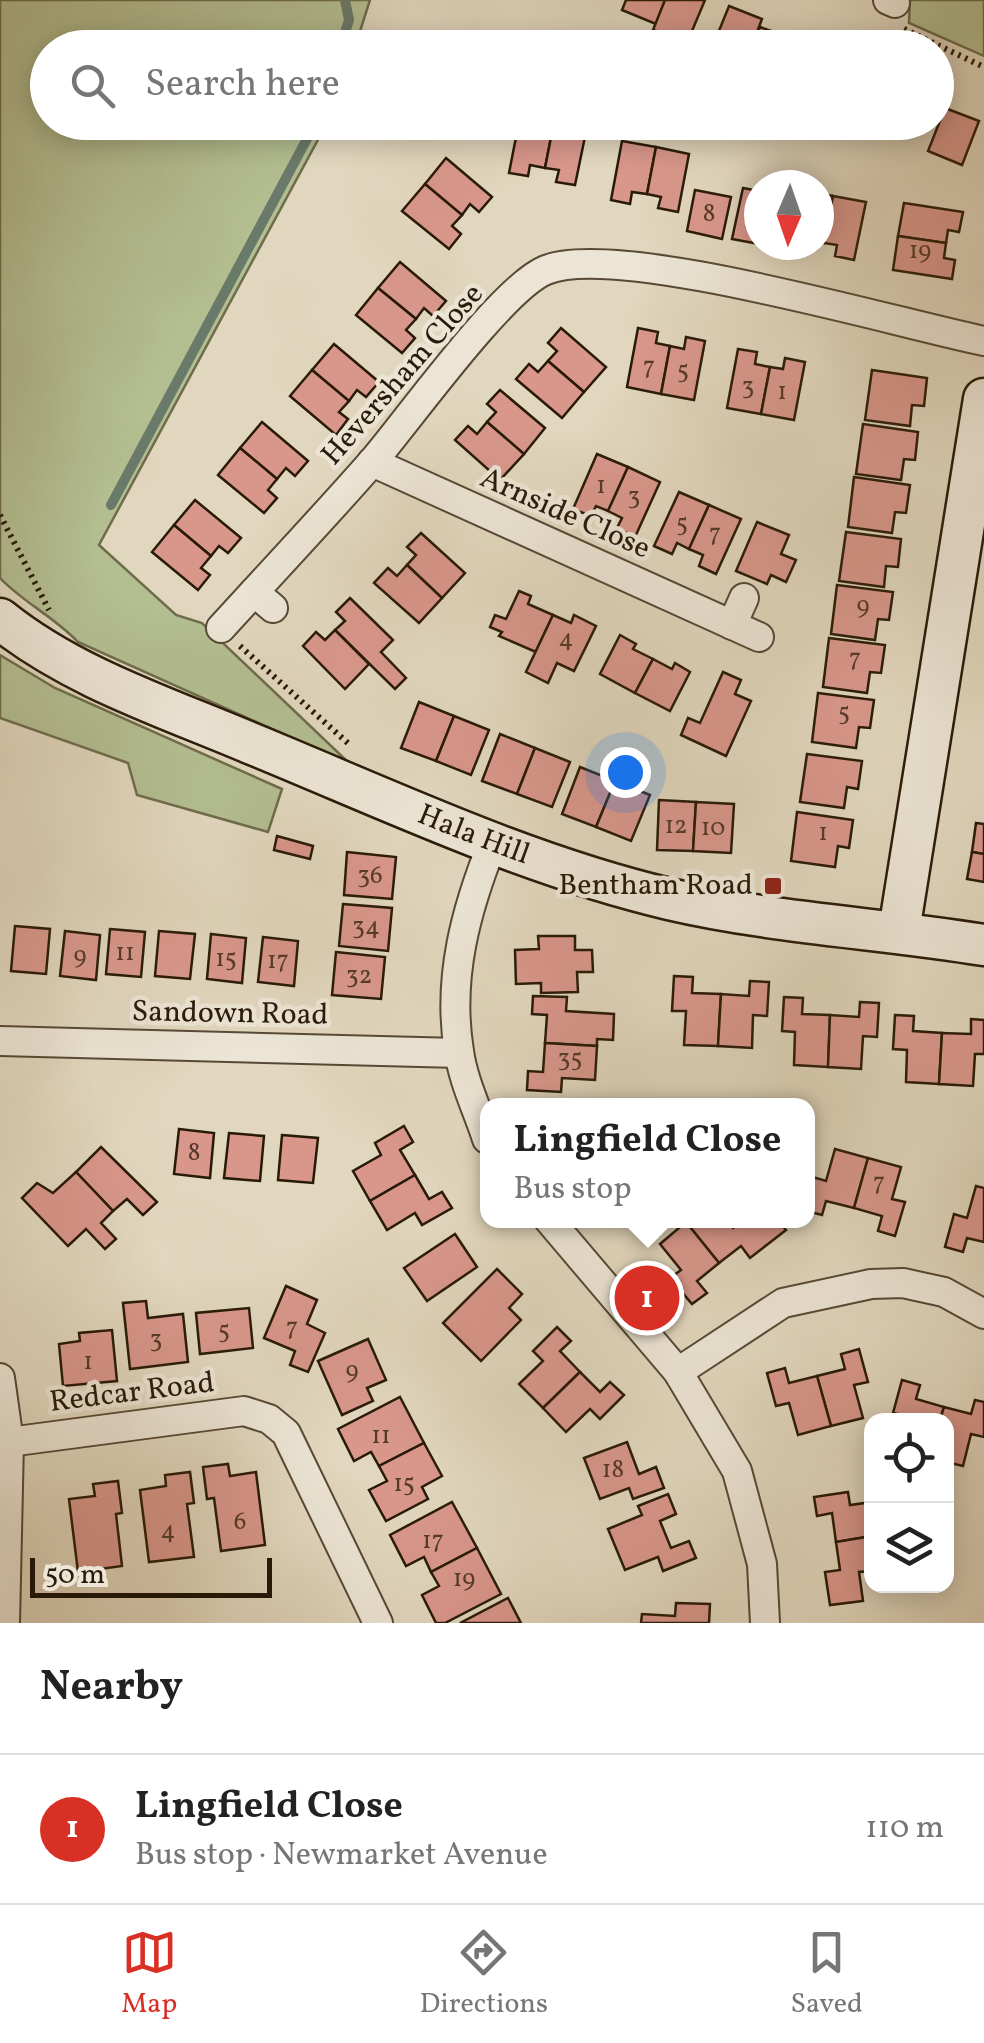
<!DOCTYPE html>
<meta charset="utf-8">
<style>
body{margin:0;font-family:Vollkorn,serif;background:#f6f6f6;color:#222}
.controls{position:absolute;right:30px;bottom:30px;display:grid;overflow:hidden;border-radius:20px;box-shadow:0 5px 25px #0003}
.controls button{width:90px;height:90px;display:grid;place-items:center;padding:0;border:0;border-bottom:2px solid #e0e0e0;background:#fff;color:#222;font:50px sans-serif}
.compass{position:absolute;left:744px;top:170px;width:90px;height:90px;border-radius:50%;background:#fff;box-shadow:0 5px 25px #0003;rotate:182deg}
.scale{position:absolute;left:30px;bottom:25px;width:242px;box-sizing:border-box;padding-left:10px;border:5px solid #291a08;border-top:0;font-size:28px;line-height:35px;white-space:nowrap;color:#291a08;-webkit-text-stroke:8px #ece5d5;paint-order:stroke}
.you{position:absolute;left:625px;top:772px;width:35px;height:35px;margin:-25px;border:8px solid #fff;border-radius:50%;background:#1a73e8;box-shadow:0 0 0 15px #1a73e833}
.badge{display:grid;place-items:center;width:65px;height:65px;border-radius:50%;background:#d93025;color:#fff;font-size:32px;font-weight:700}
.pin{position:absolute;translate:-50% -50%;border:5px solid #fff;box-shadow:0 2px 10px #0006}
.popup{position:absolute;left:480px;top:1098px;width:335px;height:130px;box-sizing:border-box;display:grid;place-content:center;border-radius:20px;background:#fff;filter:drop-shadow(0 2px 8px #0005);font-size:32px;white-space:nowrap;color:#767676}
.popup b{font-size:38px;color:#222}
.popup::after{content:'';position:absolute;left:50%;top:100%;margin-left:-20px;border:20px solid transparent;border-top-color:#fff}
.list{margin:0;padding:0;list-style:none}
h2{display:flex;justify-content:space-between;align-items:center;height:130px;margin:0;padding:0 40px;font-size:42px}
h2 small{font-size:32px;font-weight:400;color:#767676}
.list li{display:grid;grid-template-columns:65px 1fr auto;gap:30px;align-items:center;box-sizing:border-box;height:150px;padding:0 40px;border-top:2px solid #e0e0e0}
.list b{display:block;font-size:38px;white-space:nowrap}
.list p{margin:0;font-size:32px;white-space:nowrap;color:#767676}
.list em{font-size:32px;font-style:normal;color:#767676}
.icon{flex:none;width:55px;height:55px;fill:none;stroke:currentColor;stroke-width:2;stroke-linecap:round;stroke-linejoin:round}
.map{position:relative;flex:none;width:984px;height:1623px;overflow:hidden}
.search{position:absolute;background:#fff;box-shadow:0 5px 25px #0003;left:30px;right:30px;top:30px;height:110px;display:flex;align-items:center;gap:25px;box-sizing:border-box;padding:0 35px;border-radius:55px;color:#767676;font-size:38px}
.sheet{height:280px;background:#fff}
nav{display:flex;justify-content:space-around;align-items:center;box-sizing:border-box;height:140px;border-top:2px solid #e0e0e0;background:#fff;font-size:28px;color:#767676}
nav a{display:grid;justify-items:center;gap:5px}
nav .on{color:#d93025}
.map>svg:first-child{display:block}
.green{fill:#b3be91;stroke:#6e6c4c;stroke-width:2.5}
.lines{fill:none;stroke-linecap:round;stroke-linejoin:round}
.stream{stroke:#6a7a6a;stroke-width:10}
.building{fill:#d9978c;stroke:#291a08;stroke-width:2.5}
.street-casing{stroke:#574936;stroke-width:32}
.secondary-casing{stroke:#291a08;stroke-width:45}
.path{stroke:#291a08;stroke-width:6;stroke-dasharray:2.5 5;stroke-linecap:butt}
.street{stroke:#ece5d5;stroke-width:28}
.secondary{stroke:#ece5d5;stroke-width:40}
.poi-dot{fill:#8f2418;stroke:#ece5d5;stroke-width:4}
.labels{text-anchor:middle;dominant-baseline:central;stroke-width:9;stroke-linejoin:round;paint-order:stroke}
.number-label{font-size:25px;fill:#553929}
.street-label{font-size:30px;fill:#291a08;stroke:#ece5d5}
.poi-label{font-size:30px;fill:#291a08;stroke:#ece5d5;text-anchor:end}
</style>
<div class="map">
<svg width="984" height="1623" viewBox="0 0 984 1623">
<rect width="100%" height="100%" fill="#e1d7be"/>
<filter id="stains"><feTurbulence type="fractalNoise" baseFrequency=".002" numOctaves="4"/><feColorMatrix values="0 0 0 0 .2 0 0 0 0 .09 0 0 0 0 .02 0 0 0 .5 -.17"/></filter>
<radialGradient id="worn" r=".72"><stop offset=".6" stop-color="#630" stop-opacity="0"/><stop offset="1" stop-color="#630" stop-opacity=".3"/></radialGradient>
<g class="green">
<path d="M0,0H370L355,47L48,48V122L327,123L99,545L176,615L202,623L350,764L78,642C53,616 24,603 0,578Z"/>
<polygon points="910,0 984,0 984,56 909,23"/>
<polygon points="0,655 55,688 282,789 268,832 137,795 128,763 0,718"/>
</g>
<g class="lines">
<g class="stream">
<polyline points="340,48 349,20 345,0"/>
<polyline points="111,505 316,122"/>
</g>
</g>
<g class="building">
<polygon points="626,0 665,0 656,24 622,10"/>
<polygon points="665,0 705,0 687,43 653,30"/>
<polygon points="729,6 762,19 751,48 712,48"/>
<polygon points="760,27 794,39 791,48 751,48"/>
<polygon points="945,108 979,121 962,165 928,151"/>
<polygon points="519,122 554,122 545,168 530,165 528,176 509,173"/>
<polygon points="554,122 587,127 575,185 556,182 559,170 545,168"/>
<polygon points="622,141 656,147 647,194 632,192 630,204 611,200"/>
<polygon points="656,147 689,154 678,212 658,208 661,197 647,194"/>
<polygon points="446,158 492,197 479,212 470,204 462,215 425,184"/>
<polygon points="425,184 462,215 452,226 461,234 449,249 402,211"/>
<polygon points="743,188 759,191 759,244 732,239"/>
<polygon points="695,190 731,197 722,239 687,231"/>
<polygon points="819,193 833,196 824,243 819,242"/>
<polygon points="833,196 866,202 854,260 835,256 837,245 824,243"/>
<polygon points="904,203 963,212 959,232 948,230 946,243 898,236"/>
<polygon points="898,236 946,243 944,258 955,260 952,279 893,270"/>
<polygon points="400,262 446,301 433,316 424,308 416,319 378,288"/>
<polygon points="378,288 416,319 406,330 415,338 402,353 356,315"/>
<polygon points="561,328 606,367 584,392 548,361 557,351 548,343"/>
<polygon points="638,328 658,332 656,343 670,346 661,394 627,387"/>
<polygon points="686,337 705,341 694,400 661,394 670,346 684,349"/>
<polygon points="334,344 379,382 366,397 357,390 349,401 312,370"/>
<polygon points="738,349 757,352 755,364 770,367 761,414 727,408"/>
<polygon points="785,358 805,362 794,420 761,414 770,367 783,369"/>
<polygon points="548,361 584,392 562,418 516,379 529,364 538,372"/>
<polygon points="312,370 349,401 339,412 348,419 336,435 290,396"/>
<polygon points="872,370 927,378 924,406 912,405 910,426 865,420"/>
<polygon points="500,390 545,428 524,454 487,422 496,412 487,404"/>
<polygon points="262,422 308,461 295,476 286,468 277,479 240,448"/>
<polygon points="487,422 524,454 500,480 455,440 468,426 477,434"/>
<polygon points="863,424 918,432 915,460 904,459 901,480 856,474"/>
<polygon points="240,448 277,479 268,490 277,498 264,513 218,475"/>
<polygon points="597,454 628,467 608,511 596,506 591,516 573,509"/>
<polygon points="628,467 660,482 635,537 617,528 622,518 608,511"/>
<polygon points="854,477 910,485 906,513 895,512 892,533 848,527"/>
<polygon points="679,492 709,505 689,549 677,543 672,554 654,546"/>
<polygon points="195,500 241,538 228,553 219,546 211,556 174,525"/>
<polygon points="709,505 741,519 716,574 699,566 703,555 689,549"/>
<polygon points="757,522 789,535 781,554 796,560 786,582 771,575 767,584 736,571"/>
<polygon points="174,525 211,556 201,568 210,575 198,590 152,552"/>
<polygon points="846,532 901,539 898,567 886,566 884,587 839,581"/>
<polygon points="421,533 465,573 442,598 407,565 416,555 407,547"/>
<polygon points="407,565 442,598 419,623 374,583 388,568 397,576"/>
<polygon points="837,585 893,592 889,620 878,619 875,640 831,634"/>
<polygon points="519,591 531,596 528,604 553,615 536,652 499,636 502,632 490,627 495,615 506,619"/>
<polygon points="350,598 393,640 381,652 406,678 395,689 335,630 345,621 336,612"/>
<polygon points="553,615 571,623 574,615 596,626 574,671 557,663 548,683 526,672"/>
<polygon points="335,630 369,664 345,689 303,646 316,632 325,640"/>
<polygon points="620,635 636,644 633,649 653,659 635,693 600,674"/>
<polygon points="829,638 885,645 881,673 870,672 867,693 823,687"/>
<polygon points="653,659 672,669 675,663 690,672 670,711 635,693"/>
<polygon points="723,672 741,680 735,694 751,701 726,756 681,735 688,718 700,723"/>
<polygon points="818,693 874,700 870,728 859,727 856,748 812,742"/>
<polygon points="419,702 454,716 436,761 401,748"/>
<polygon points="454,716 489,730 471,775 436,761"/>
<polygon points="500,734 535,748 517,794 482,781"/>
<polygon points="535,748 570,762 552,807 517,794"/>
<polygon points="807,754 862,761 858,789 847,787 844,808 800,802"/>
<polygon points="580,767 615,781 596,827 562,814"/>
<polygon points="615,781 650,795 631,841 596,827"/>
<polygon points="659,800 696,802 693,851 657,850"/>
<polygon points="696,802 734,804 731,853 693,851"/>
<polygon points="797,812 853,820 849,848 838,846 835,867 791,861"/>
<polygon points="976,823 984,824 984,854 972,852"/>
<polygon points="277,836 313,846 310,859 274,850"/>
<polygon points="347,852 396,857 392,899 344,895"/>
<polygon points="972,852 984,854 984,882 967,879"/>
<polygon points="343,904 392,908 388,951 339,946"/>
<polygon points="15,926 50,929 46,974 11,971"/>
<polygon points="110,929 145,932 141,977 106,974"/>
<polygon points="65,931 100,935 96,980 60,976"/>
<polygon points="159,931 195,934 190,979 155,976"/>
<polygon points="211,934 246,938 242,983 207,979"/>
<polygon points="538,936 575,936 575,950 592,950 593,972 577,972 578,992 541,993 541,983 516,984 515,950 539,949"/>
<polygon points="263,937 298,941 294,986 258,982"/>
<polygon points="336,952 385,957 381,999 332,995"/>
<polygon points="674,976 693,977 692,993 721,994 718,1046 684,1045 686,1011 672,1011"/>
<polygon points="750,981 769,982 767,1016 753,1015 752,1048 718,1046 721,994 749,996"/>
<polygon points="533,996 567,997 566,1011 614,1014 613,1040 597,1039 597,1046 545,1043 547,1015 532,1014"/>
<polygon points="784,997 803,998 802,1014 830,1015 828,1067 794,1065 795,1032 782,1031"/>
<polygon points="860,1002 879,1003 877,1037 863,1036 861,1069 828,1067 830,1015 859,1017"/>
<polygon points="895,1015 914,1016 913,1031 942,1033 939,1084 906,1082 907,1050 893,1049"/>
<polygon points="971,1019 984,1020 984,1054 975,1054 973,1086 939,1084 942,1033 971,1034"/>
<polygon points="545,1043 597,1046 595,1080 562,1078 561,1092 527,1090 528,1071 543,1072"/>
<polygon points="404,1126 413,1142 400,1150 415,1175 370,1201 353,1171 381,1155 375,1143"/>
<polygon points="179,1129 214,1133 210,1178 174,1174"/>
<polygon points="229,1133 264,1136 260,1181 224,1178"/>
<polygon points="282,1135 318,1138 313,1183 278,1180"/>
<polygon points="101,1147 157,1202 143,1215 127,1199 113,1211 76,1172"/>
<polygon points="835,1149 868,1158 854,1208 826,1201 822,1215 807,1211 813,1177 826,1181"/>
<polygon points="868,1158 901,1167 892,1199 905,1202 895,1236 878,1231 882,1216 854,1208"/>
<polygon points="76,1172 113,1211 101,1223 116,1239 105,1249 86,1229 68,1246 22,1198 37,1183 53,1193"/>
<polygon points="415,1175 429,1199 442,1192 452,1208 422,1225 415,1213 387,1230 370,1201"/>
<polygon points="976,1186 984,1188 984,1242 967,1238 963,1252 945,1247 954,1214 967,1218"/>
<polygon points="727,1220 733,1228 743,1220 778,1220 786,1230 750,1258 741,1246 719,1263 686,1222"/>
<polygon points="686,1222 719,1263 697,1281 707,1293 692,1304 670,1278 681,1270 660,1244"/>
<polygon points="455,1234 477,1267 427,1301 404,1268"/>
<polygon points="497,1269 522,1294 509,1308 521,1320 481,1361 443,1323"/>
<polygon points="286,1286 317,1300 307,1324 325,1333 308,1372 290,1365 295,1351 264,1338"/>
<polygon points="146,1301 148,1318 183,1314 188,1362 130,1369 123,1303"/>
<polygon points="249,1308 253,1348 200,1354 196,1313"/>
<polygon points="557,1327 571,1341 560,1351 580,1372 543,1408 519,1384 543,1361 533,1351"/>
<polygon points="112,1330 117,1381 63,1386 59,1344 80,1341 79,1333"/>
<polygon points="368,1339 386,1380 367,1388 373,1401 342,1415 318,1361"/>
<polygon points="859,1349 868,1382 854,1385 863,1418 831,1426 817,1376 845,1369 841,1354"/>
<polygon points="785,1368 789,1383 817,1376 831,1426 798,1435 789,1403 776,1406 767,1373"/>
<polygon points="580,1372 600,1392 610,1382 624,1395 600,1419 590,1409 566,1432 543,1408"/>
<polygon points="902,1380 920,1385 916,1399 944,1407 940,1420 905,1420 906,1416 893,1413"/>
<polygon points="400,1397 424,1443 379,1466 371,1452 354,1461 338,1429"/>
<polygon points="975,1400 984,1402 984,1437 971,1434 963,1466 946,1462 946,1420 940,1420 944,1407 971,1414"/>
<polygon points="627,1442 639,1474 656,1467 664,1488 633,1499 629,1488 600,1499 584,1458"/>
<polygon points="424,1443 442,1476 422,1487 428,1499 386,1521 369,1490 387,1481 379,1466"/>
<polygon points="228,1464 230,1476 256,1472 265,1545 221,1551 214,1498 207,1499 203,1467"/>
<polygon points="190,1472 194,1503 187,1504 194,1557 149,1562 140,1490 166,1486 165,1475"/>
<polygon points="118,1481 122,1513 116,1514 122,1566 78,1572 69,1499 95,1496 93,1484"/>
<polygon points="848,1492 850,1505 872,1502 872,1536 836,1542 832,1513 817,1516 814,1497"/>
<polygon points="668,1494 676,1514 660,1521 671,1548 689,1541 696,1558 663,1571 658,1557 625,1570 608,1529 642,1515 638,1506"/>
<polygon points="452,1502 477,1548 431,1572 424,1557 406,1566 390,1535"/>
<polygon points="872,1536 872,1571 859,1572 863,1601 830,1605 825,1572 840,1570 836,1542"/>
<polygon points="477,1548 501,1594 445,1623 436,1623 422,1595 439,1586 431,1572"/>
<polygon points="508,1598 521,1623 460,1623"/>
<polygon points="676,1603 710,1604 709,1623 641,1623 642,1614 675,1616"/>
</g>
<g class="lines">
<defs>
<g id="street">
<polyline points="888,0 895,3"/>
<polyline points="372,462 759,637"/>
<polyline points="254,592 273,608"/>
<polyline points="732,625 744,598"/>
<path d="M221,628C272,572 324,517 374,460C409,419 503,287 546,270C617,241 896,323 984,341"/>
<polyline points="0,1041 459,1053"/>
<path d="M487,1139C478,1111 463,1081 459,1051C447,978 466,909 493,842"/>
<polyline points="549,1220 678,1372 737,1471 762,1564 765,1623"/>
<polyline points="678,1372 783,1303 871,1284 903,1283 944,1292 984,1314"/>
<polyline points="0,1378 9,1442 5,1623"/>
<polyline points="9,1442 244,1411 269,1419 286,1433 378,1623"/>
</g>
<g id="secondary">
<path id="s1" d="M0,619C72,677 165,707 250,743C387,799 525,865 669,899C772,923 880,928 984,945"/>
<polyline points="899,931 984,399"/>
</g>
</defs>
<use href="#street" class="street-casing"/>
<use href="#secondary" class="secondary-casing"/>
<g class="path">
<polyline points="904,29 984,67"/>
<polyline points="0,515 49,610"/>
<polyline points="240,646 350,745"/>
</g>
<use href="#street" class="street"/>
<use href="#secondary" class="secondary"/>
</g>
<rect class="poi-dot" x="763" y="876" width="20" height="20" rx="5"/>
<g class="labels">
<g class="number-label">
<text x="709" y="214">8</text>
<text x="920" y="251">19</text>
<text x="649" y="367">7</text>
<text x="683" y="371">5</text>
<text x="748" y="387">3</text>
<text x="782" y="392">1</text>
<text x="601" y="486">1</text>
<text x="634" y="497">3</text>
<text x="682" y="524">5</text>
<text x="715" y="534">7</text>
<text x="863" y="606">9</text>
<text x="566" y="639">4</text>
<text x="855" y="659">7</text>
<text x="844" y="713">5</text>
<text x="676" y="826">12</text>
<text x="713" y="828">10</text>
<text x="823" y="833">1</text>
<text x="370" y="876">36</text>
<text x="366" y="927">34</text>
<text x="125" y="953">11</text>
<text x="80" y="956">9</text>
<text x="226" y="959">15</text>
<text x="278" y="961">17</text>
<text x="359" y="976">32</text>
<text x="570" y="1059">35</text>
<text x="194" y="1153">8</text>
<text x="879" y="1183">7</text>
<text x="292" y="1328">7</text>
<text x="224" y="1331">5</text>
<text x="156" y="1340">3</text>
<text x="88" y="1362">1</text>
<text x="352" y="1371">9</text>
<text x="381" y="1436">11</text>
<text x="613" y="1470">18</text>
<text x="404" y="1484">15</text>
<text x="240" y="1522">6</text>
<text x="168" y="1531">4</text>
<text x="433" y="1541">17</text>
<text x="464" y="1579">19</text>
</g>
<g class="street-label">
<text transform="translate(403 375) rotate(-49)">Heversham Close</text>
<text transform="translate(565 514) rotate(24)">Arnside Close</text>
<text stroke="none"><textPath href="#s1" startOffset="522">Hala Hill</textPath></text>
<text transform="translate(230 1014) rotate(1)">Sandown Road</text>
<text transform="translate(132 1393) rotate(-7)">Redcar Road</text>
</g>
<g class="poi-label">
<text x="753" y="886">Bentham Road</text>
</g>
</g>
<rect width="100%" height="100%" filter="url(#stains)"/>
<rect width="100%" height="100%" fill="url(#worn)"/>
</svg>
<div class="controls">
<button><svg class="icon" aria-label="locate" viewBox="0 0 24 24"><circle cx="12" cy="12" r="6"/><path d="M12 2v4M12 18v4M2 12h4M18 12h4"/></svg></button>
<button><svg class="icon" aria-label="layers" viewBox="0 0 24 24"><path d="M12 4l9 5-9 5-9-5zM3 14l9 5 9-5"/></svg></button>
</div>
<svg class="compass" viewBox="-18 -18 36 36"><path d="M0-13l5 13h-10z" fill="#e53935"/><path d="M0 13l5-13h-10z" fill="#767676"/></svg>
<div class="scale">50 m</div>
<div class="you"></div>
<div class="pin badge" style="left:647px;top:1298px">1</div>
<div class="popup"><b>Lingfield Close</b>Bus stop</div>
<div class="search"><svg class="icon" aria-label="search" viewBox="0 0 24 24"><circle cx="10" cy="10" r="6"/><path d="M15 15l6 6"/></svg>Search here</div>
</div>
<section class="sheet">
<h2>Nearby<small></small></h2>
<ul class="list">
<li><span class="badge">1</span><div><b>Lingfield Close</b><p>Bus stop · Newmarket Avenue</p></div><em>110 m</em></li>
</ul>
</section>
<nav>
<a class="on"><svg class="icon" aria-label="map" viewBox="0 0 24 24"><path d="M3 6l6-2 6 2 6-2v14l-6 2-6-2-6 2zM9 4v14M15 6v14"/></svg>Map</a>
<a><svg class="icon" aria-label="directions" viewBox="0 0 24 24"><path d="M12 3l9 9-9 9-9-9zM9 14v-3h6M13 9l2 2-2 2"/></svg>Directions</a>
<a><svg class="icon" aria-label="saved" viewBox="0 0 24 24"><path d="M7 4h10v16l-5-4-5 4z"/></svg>Saved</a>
</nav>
